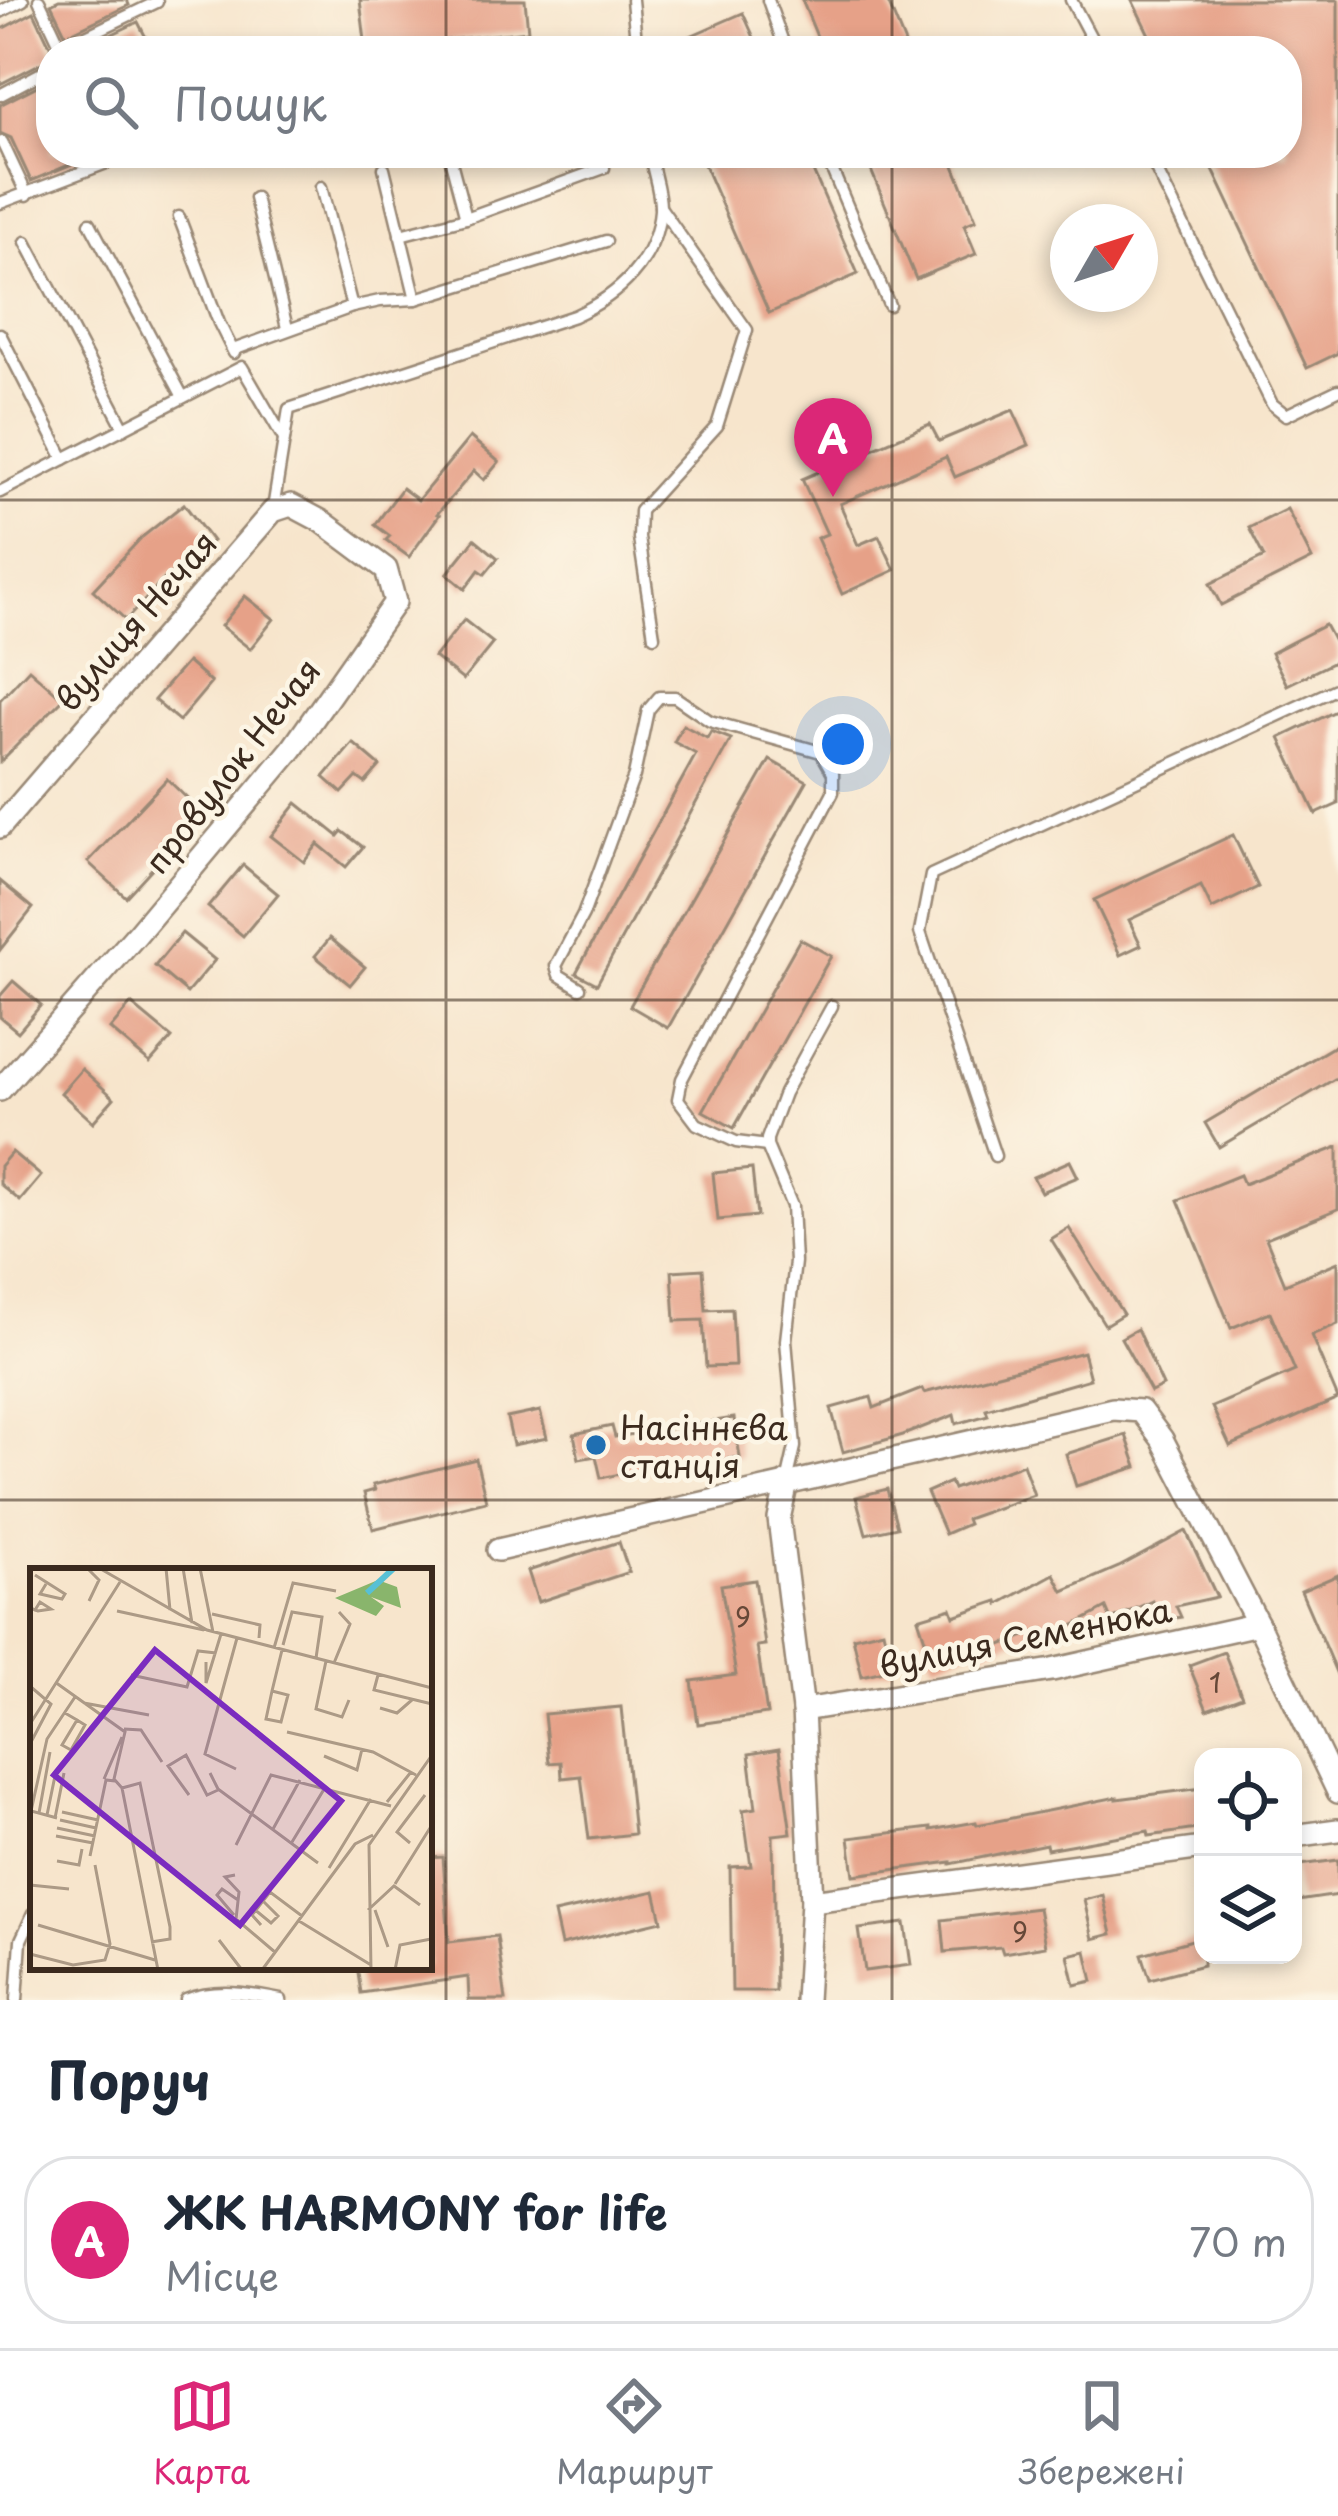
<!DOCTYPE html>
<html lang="uk">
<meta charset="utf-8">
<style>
body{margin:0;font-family:"Playpen Sans",sans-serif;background:#f2f2f3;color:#1f2937}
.controls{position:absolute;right:36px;bottom:36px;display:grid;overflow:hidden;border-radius:24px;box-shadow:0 6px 18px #0003}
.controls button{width:108px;height:108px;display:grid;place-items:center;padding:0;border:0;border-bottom:3px solid #e0e1e3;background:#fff;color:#1f2937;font:60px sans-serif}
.compass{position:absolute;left:1050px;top:204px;width:108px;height:108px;border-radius:50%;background:#fff;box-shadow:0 6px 18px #0003;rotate:51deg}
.you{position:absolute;left:843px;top:744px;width:42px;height:42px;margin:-30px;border:9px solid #fff;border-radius:50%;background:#1a73e8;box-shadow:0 0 0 18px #1a73e833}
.badge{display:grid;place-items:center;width:78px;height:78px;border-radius:50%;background:#db2777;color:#fff;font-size:39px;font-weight:700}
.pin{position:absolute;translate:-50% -99px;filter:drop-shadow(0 3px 6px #0008)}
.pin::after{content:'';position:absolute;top:63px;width:42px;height:36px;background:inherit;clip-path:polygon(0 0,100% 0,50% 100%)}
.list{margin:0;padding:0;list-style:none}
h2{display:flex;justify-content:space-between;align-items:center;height:156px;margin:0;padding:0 48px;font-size:51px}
h2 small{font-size:39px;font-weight:400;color:#747a83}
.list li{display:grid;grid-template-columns:78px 1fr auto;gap:36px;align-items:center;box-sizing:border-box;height:168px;margin:0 24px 24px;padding:0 24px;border:3px solid #e0e1e3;border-radius:48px}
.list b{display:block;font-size:45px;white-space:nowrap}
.list p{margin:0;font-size:39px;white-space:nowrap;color:#747a83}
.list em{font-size:39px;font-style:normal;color:#747a83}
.icon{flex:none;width:66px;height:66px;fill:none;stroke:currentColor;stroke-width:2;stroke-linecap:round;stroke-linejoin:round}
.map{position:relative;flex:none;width:1338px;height:2000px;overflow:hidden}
.search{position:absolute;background:#fff;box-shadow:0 6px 18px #0003;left:36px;right:36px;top:36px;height:132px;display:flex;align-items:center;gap:30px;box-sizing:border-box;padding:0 42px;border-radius:48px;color:#747a83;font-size:45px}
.sheet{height:348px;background:#fff}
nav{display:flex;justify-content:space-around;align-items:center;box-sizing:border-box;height:168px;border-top:3px solid #e0e1e3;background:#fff;font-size:33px;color:#747a83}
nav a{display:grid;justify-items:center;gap:6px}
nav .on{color:#db2777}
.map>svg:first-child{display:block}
.building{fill:#e6a188}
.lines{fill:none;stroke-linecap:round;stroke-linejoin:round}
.service-casing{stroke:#998875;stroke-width:15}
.minor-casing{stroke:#998875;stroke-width:26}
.service{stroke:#fff;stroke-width:10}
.minor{stroke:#fff;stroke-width:21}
.grid{fill:none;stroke:#3b2a1e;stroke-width:3;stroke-opacity:0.55}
.poi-dot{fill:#1f6fb2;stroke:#fcf5e5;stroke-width:4.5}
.labels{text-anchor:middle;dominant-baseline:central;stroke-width:9;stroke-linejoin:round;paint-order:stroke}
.number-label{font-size:27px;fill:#664838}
.street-label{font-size:33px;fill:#3b2a1e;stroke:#fcf5e5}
.poi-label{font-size:33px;fill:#3b2a1e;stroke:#fcf5e5;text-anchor:start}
.inset-river{fill:none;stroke:#58c0d5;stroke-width:6}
.inset-road{fill:none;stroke:#ac9a86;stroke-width:3}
.view{fill:#7b2cbf;fill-opacity:0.15;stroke:#7b2cbf;stroke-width:6}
.inset-edge{fill:none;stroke:#3b2a1e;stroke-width:6}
</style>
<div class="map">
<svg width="1338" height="2000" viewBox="0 0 1338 2000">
<rect width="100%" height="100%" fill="#fcf5e5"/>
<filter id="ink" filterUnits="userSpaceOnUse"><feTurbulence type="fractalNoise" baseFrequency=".00833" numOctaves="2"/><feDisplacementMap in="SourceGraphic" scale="24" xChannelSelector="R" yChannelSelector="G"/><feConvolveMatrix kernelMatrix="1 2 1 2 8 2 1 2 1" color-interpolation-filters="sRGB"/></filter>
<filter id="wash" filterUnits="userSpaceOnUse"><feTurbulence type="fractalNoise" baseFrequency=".004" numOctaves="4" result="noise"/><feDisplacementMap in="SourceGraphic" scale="48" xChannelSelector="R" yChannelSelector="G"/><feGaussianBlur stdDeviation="2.7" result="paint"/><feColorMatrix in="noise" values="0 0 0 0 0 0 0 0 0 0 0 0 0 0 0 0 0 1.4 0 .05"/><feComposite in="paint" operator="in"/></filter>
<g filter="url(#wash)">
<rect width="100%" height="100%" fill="#f7e5cc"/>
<g id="blocks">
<g class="building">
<polygon points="59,0 127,0 129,5 66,35 51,4"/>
<polygon points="360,0 525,0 528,31 366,49"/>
<polygon points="802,0 887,0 908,51 823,51"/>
<polygon points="1132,0 1338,0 1338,353 1307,368 1205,153 1287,153 1287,51 1157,51"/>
<polygon points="34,12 52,50 51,58 0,84 0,30"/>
<polygon points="743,13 760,51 656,51"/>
<polygon points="138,22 153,51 77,51"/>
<polygon points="51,79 51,153 98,153 31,181 11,138 0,133 0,105"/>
<polygon points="699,153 805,153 858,274 769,313"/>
<polygon points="864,153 949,153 976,220 964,225 976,254 916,279"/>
<polygon points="1013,410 1029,445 955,477 946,457 840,504 858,545 879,536 895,570 842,594 817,538 827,534 802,479 930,424 939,441"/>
<polygon points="470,437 499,462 484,480 474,471 437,514 439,515 409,557 386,540 390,536 375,525 402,488 418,500"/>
<polygon points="184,504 212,541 167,576 126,620 93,590 141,538"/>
<polygon points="1287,509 1312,559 1221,605 1210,584 1264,557 1249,528"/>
<polygon points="475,539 498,558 485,574 479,570 465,589 447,574"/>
<polygon points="245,596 274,619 250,649 221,626"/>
<polygon points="464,620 493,643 463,680 434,657"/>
<polygon points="1325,625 1338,649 1338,660 1287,685 1271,653"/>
<polygon points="187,662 211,683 179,721 154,700"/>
<polygon points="29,669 63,699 0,762 0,700"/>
<polygon points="1338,710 1338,804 1316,814 1280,738"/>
<polygon points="683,725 707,738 711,731 731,739 597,984 576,973 696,754 674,742"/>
<polygon points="353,743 380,766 365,783 357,777 342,793 324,777"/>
<polygon points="770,760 807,781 668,1028 630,1006"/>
<polygon points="167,779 201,812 154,861 157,863 126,897 88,862"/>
<polygon points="297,803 338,836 342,831 363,847 346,867 318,844 304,862 271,836"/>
<polygon points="1233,835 1258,887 1212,909 1201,886 1129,920 1141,945 1120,955 1094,900"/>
<polygon points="243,865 278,894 243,936 208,907"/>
<polygon points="0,881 33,908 0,950"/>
<polygon points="182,933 215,960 187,993 155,966"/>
<polygon points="330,938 365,967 350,985 315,956"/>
<polygon points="800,939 831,956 734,1128 703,1111"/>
<polygon points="13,981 41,1005 18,1032 0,1017 0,996"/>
<polygon points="131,1004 172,1038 150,1063 110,1029"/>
<polygon points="1338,1044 1338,1077 1219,1147 1205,1123"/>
<polygon points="82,1069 114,1098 93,1122 61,1093"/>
<polygon points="1338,1147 1338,1209 1266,1238 1285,1284 1338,1262 1338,1324 1311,1335 1338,1399 1230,1446 1212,1407 1295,1371 1270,1312 1231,1328 1178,1200 1240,1175 1244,1184"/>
<polygon points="12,1152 41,1176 20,1201 0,1184 0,1166"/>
<polygon points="1070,1161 1078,1177 1041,1192 1033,1177"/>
<polygon points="752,1169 757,1216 718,1220 713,1173"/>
<polygon points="1069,1228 1123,1314 1105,1325 1051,1239"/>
<polygon points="703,1269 706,1310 732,1309 735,1366 706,1367 703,1320 675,1321 672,1271"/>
<polygon points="1137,1329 1163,1386 1151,1392 1121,1338"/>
<polygon points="1083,1352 1090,1379 986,1409 988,1415 956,1424 954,1415 903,1435 843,1452 831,1408 871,1397 874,1408 922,1389 924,1393"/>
<polygon points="540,1411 547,1438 513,1445 507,1418"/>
<polygon points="734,1418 740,1457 644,1472 644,1469 601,1478 596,1456 579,1459 574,1434 612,1426 615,1437"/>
<polygon points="1126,1435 1137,1467 1076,1486 1066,1454"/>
<polygon points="476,1459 486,1501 373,1529 364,1493 375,1490 373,1485"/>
<polygon points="1023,1464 1034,1495 966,1519 968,1524 945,1534 927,1492 950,1482 953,1489"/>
<polygon points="887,1489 897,1527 866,1534 856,1497"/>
<polygon points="1186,1531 1217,1597 1176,1606 1181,1617 1159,1621 1152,1601 1111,1620 1106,1608 1049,1639 1044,1629 980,1653 978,1648 933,1663 918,1618 951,1608 954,1616 998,1601 999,1604 1054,1574 1063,1591 1119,1567"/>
<polygon points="619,1542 629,1572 538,1602 528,1571"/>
<polygon points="1338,1575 1338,1677 1301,1591"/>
<polygon points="755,1580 765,1645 757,1646 767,1714 698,1724 692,1681 736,1675 721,1585"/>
<polygon points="883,1630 892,1669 862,1676 853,1637"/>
<polygon points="1224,1652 1242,1697 1207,1710 1189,1665"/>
<polygon points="621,1707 634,1834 589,1839 581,1776 562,1778 561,1762 549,1763 544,1714"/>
<polygon points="779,1749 791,1833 773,1835 775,1991 732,1991 730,1867 751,1866 743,1810 756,1808 749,1754"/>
<polygon points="1203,1788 1203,1828 1149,1836 1148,1831 1047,1849 1046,1844 951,1864 951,1862 854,1875 849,1838 931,1828 931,1830 976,1822 977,1825 1117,1797 1117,1799"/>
<polygon points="443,1857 449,1942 497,1936 506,2000 469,2000 468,1977 361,1993 357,1967 429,1967 429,1858"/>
<polygon points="1338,1860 1338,1895 1298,1901 1293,1866"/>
<polygon points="655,1891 662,1921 561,1945 554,1913"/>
<polygon points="1103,1895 1112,1934 1093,1939 1084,1900"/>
<polygon points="1038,1908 1045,1946 1003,1953 1001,1947 945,1952 942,1920"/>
<polygon points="905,1923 911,1965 865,1971 859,1929"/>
<polygon points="1203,1937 1203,1965 1150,1979 1142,1954"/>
<polygon points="1086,1951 1093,1981 1075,1985 1068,1955"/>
</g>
</g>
</g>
<g filter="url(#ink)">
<use href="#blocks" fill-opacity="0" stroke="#998875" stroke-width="3"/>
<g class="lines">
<defs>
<g id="service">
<polyline points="39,0 63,51"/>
<polyline points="632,0 637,51"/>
<polyline points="768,0 786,51"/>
<polyline points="1071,0 1098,51"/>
<polyline points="0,12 23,0"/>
<polyline points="61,48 157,2"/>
<polyline points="0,95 51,68"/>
<polyline points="2,142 27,195"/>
<polyline points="453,153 449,154 466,218"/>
<polyline points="825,153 889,305"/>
<polyline points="1148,153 1272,404 1286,415 1338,390"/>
<polyline points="384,168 416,299"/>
<polyline points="321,187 352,307"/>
<polyline points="255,198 287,328"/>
<polyline points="0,203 133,153"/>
<polyline points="179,217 219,323 234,353"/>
<polyline points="90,223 183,397"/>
<polyline points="400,235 466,218 604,168"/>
<polyline points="26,242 124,428"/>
<polyline points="0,334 64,459"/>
<polyline points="233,350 352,307 380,301 416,299 606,241"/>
<polyline points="0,492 242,367 284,439"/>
<path d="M273,509L289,409L574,316C618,296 656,262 660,210C661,192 652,171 650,153"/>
<polyline points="654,636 639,538 640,511 717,426 747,330 660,207"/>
<polyline points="580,988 559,975 556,966 583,915 634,776 648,710 659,697 675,697 710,721 821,752 833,773 833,792 682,1079 678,1099 697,1124 736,1142 767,1146"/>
<polyline points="995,1156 920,932 931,875 1338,688"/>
<polyline points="787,1482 795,1447 786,1340 795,1262 792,1206 767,1146 767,1139 784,1093 832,1006"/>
<polyline points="17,2000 21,1940 33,1914"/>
<path d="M186,2000C216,1988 250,1994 281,2000"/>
</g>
<g id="minor">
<polyline points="0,827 273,511 291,505 323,522 386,569 395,602 292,749 137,934 0,1090"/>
<polyline points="787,1482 779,1519 803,1710 812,1901 806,2000"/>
<polyline points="498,1550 1113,1409 1141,1411 1162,1439 1258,1624 1338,1792"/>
<polyline points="803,1710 1052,1670 1258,1624"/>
<polyline points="1293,1836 1338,1830"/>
<polyline points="812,1901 1203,1848"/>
</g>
</defs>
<use href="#service" class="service-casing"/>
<use href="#minor" class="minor-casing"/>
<use href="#service" class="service"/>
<use href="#minor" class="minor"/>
</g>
</g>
<path class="grid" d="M446,0V51M892,0V51M446,153V2000M892,153V2000M0,500H1338M0,1000H1338M0,1500H1338"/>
<circle class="poi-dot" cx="596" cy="1445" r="12"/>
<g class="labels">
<g class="number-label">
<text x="743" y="1615">9</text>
<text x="1215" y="1681">1</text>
<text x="1020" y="1930">9</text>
</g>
<g class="street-label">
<text transform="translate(135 620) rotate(-49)">вулиця Нечая</text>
<text transform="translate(231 765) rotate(-52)">провулок Нечая</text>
<text transform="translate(1025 1636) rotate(-11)">вулиця Семенюка</text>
</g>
<g class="poi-label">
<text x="620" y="1426">Насіннєва<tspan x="620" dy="38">станція</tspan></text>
</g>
</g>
<g transform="translate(30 1568)">
<rect width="402" height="402" fill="#f7e5cc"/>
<path d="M348,12L367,19L371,40L341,29L354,38L346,48L305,30Z" fill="#89b56c"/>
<path class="inset-river" d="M337,25L364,0"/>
<path class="inset-road" d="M57,0L69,12L59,33M69,0L177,62L402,120M136,0L140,42M153,0L162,55M170,0L183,64M5,7L35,26L32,31L10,26L16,16M0,39L3,41L5,42L8,43L21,41L10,34L5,42M87,43L174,62M182,46L230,57L229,70M253,77L262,44L292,49L286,90M244,80L263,15L306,23M296,93L286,141L312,149L319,132M176,94V115L191,66M304,95L320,56L309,44M101,107L157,119L168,83L186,85M348,107L344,122L402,136M25,114L95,164L84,211L92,220M242,123L258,127L251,154L236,151L242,123L252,82M54,135L119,147M350,140L367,145L383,131M35,145L47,152L32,177L41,182L55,157L47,152M0,156L90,14M94,161L111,162L132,194M257,164L343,184L386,207M0,176L21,136L1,119M294,188L327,202L332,181M206,201L175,186L207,70M180,205L188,221L288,295M74,211L92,169M92,220L110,215L140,359V371L121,374M92,220L128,402M159,227L138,198L156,187L177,227L188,222M357,234L381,204M32,244L68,252M9,245L20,184M17,247L26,203M25,250L34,205M27,250L1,243L17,171L45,129M30,252L66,260M27,260L65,268M243,261L270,212M26,268L63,275M262,274L296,218M380,275L367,264L395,227M206,277L241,207L361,238M60,288L76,212L85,213M27,293L49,297L52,281M299,300L341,231M205,307L195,309L209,324L206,351L246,385M365,316L400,260M0,317L39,321M224,341L241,355L248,348L231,331M338,342L364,318L390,337M345,342L358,379M204,347L187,327L192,321L208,332M269,353L341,397M8,357L125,392M231,357L222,347L240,324L272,348M189,372L212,402M0,386L43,397L75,392L80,376L65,297M232,402L325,276L343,267M341,402L339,277L402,187M365,402L370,377L401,371"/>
<path class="view" d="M125,82L311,233L210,357L24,207Z"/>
<rect width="402" height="402" class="inset-edge"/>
</g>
</svg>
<div class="controls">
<button><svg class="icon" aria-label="locate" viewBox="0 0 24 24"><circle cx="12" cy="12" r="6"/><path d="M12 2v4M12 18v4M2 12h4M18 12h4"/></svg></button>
<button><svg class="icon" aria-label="layers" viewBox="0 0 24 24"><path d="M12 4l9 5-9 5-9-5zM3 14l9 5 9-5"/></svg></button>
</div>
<svg class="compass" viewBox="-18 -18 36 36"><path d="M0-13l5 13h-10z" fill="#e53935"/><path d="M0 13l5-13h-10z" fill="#747a83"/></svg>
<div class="you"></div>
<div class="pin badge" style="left:833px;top:497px">A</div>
<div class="search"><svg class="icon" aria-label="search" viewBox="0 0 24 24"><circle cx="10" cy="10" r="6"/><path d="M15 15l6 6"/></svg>Пошук</div>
</div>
<section class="sheet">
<h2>Поруч<small></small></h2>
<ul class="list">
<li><span class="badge">A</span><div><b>ЖК HARMONY for life</b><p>Місце</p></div><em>70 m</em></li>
</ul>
</section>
<nav>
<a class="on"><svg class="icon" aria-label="map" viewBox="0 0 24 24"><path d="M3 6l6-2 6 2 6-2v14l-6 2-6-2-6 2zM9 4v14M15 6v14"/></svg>Карта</a>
<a><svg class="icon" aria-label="directions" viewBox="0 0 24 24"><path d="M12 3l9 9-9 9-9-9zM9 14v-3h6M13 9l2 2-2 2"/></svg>Маршрут</a>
<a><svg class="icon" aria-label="saved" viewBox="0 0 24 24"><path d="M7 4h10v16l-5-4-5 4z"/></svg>Збережені</a>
</nav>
